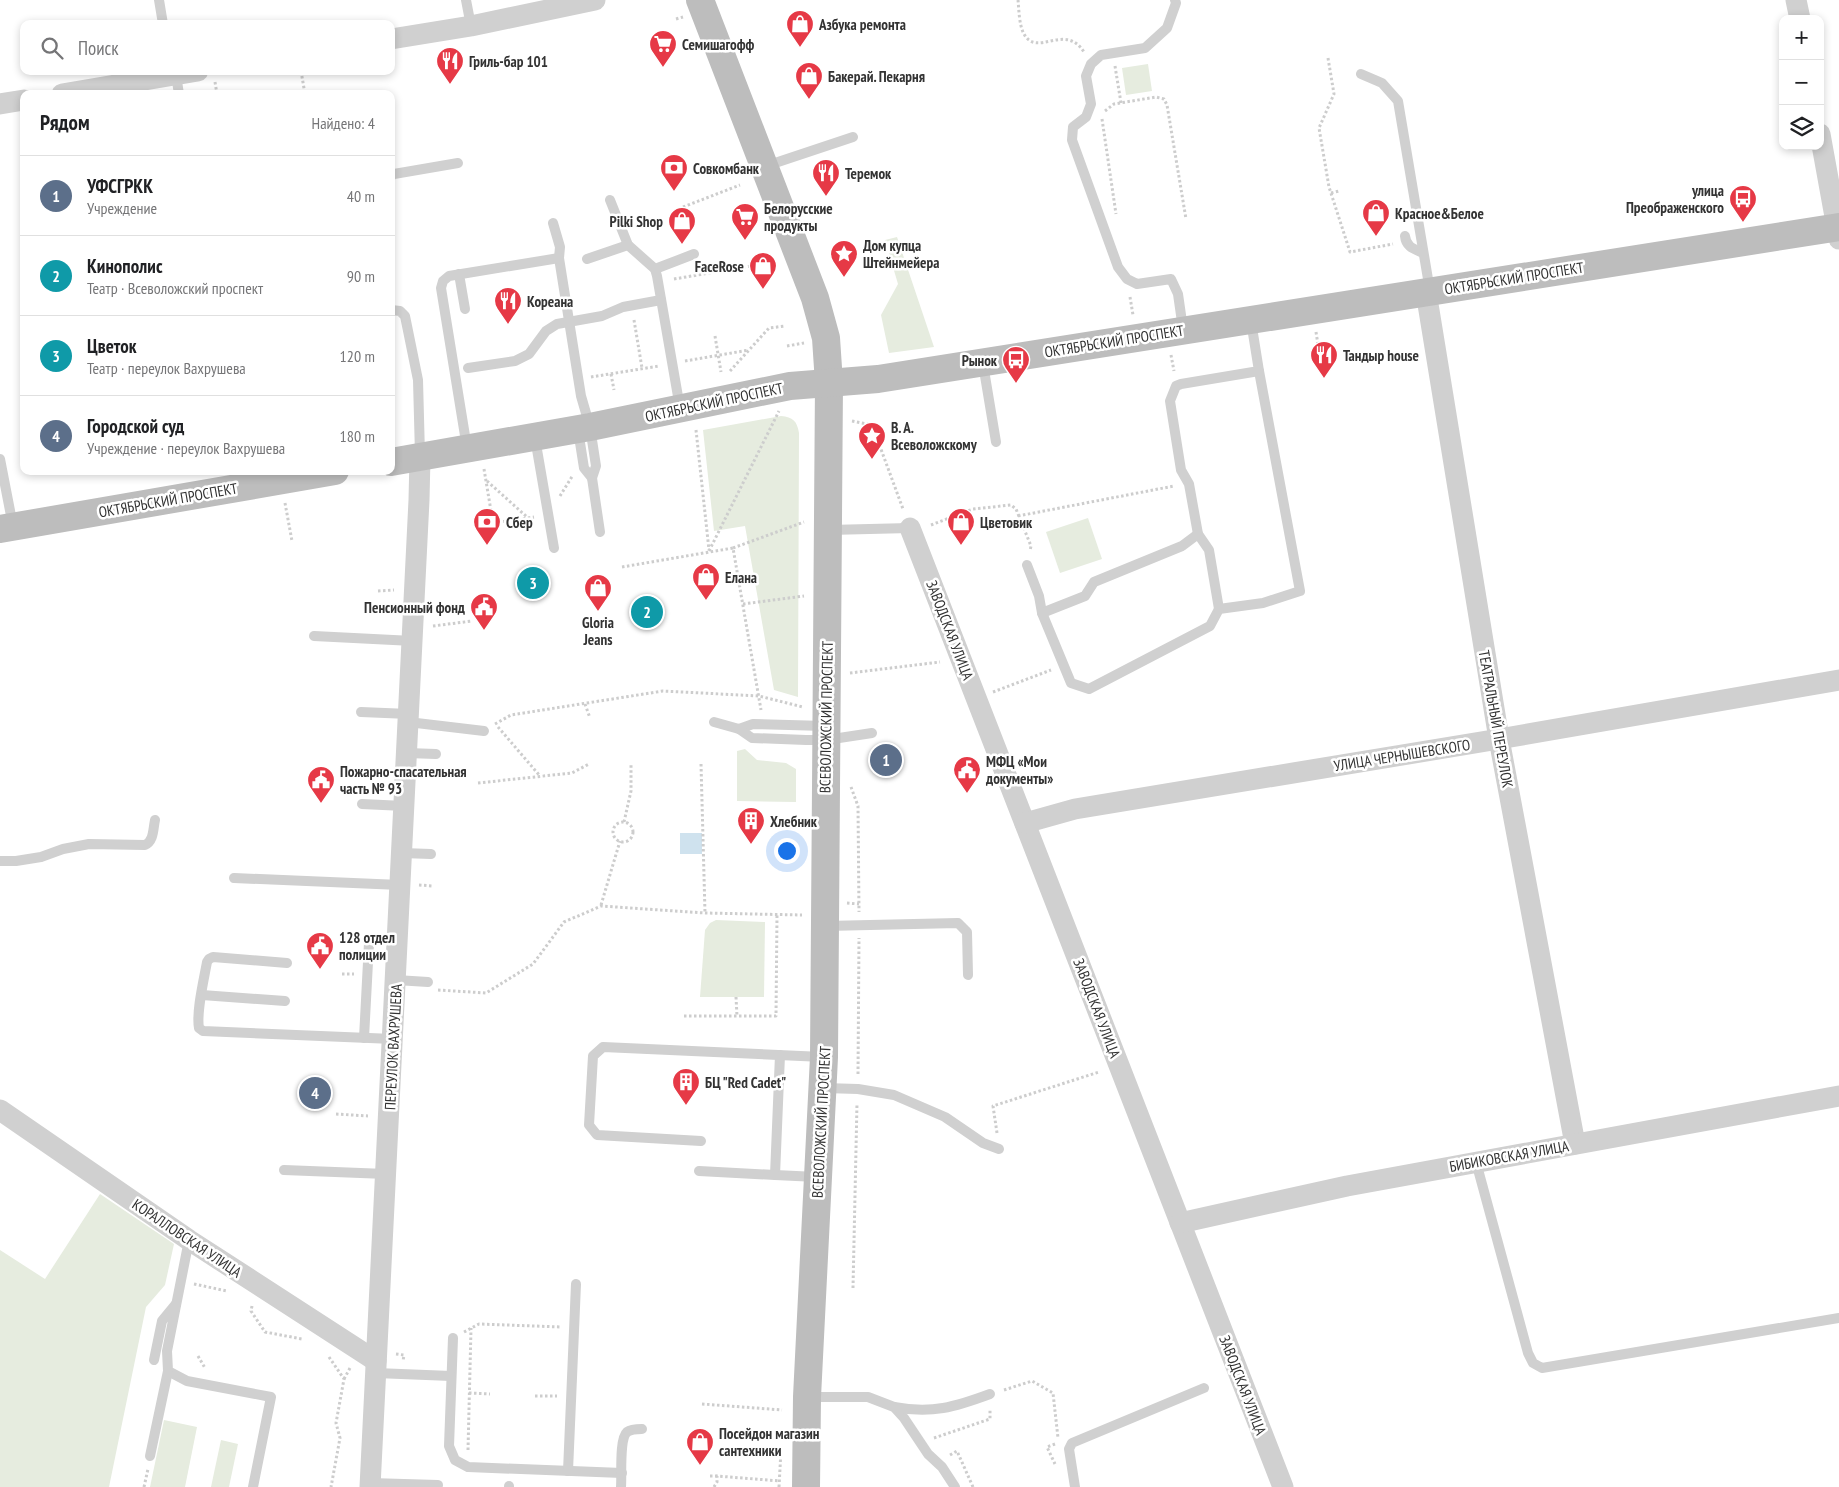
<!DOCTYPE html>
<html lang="ru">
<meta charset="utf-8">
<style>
body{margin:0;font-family:"PT Sans Narrow",sans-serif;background:#f2f2f2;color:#202124}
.controls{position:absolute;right:15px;top:15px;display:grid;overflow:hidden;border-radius:10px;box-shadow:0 2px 8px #0003}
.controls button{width:45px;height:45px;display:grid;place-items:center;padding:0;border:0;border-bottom:1px solid #e0e0e0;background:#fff;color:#202124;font:25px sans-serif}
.you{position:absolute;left:786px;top:850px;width:18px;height:18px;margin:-12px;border:4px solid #fff;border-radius:50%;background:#1a73e8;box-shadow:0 0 0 8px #1a73e833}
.badge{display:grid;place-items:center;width:32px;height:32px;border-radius:50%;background:#e63946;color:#fff;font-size:16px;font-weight:700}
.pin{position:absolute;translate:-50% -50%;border:2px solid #fff;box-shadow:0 1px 5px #0006}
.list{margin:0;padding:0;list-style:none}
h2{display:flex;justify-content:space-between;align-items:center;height:65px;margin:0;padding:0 20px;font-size:21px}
h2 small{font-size:16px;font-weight:400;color:#757577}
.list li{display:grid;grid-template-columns:32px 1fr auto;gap:15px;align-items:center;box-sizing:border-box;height:80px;padding:0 20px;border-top:1px solid #e0e0e0}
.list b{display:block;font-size:19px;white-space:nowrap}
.list p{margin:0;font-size:16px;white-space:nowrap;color:#757577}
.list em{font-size:16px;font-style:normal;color:#757577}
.icon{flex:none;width:28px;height:28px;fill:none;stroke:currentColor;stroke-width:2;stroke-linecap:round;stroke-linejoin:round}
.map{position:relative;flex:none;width:1839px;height:1487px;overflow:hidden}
.search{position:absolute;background:#fff;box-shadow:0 2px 8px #0003;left:20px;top:20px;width:375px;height:55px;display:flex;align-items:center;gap:12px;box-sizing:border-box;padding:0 18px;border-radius:10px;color:#757577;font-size:19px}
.panel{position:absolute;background:#fff;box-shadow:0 2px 8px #0003;left:20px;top:90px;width:375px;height:385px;border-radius:10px}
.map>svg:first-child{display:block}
.green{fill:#e6ecdf}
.water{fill:#cfe2ee}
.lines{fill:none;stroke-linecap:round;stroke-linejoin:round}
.path{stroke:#cdcdcd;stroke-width:3;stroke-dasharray:2.5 2.5;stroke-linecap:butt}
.lane{stroke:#d0d0d0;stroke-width:10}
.street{stroke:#d0d0d0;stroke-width:21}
.secondary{stroke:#bdbdbd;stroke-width:28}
.labels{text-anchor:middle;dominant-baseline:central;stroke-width:5;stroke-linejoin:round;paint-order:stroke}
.poi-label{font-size:15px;font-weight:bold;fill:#333;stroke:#fff;text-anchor:start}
.street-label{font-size:15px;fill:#333;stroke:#fff}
</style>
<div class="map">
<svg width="1839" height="1487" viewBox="0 0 1839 1487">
<rect width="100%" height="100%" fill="#fff"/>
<g class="green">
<polygon points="1148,64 1152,91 1126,95 1122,68"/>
<polygon points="897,237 934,347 889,353 881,315 898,284 885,240"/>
<path d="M781,416C793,417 797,421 799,433L798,697L774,690L745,526L714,531L703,430Z"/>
<polygon points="1088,518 1102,559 1060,573 1046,532"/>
<polygon points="745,749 757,760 786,763 796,769 796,802 737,801 737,751"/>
<polygon points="716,920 765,922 764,997 700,997 705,930 710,923"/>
<polygon points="100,1194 174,1244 165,1285 146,1307 109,1487 0,1487 0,1250 45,1279"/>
<polygon points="164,1420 197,1427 185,1487 150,1487"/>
<polygon points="221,1440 238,1444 229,1487 211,1487"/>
</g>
<rect class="water" x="680" y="833" width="22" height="21"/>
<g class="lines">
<g class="path">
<path d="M1018,0C1019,10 1019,25 1024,34C1037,58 1065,22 1084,52"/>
<polyline points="676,19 683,17"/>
<polyline points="1328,58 1334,94 1319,128 1329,187 1350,252 1393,244"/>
<polyline points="1115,66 1121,103"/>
<polyline points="301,71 305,94"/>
<polyline points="215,82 217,94"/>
<polyline points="1105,111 1114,104 1156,97 1164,99 1167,105 1186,219"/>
<polyline points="1102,119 1116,214"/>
<polyline points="1331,193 1339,191"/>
<polyline points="683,207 740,185"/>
<polyline points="674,279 769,263"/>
<polyline points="1130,297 1133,315"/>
<polyline points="634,320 642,368"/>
<polyline points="1316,332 1322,369"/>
<polyline points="715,336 721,372"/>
<polyline points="787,346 804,343"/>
<polyline points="1171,355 1174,371"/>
<polyline points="685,361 749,350"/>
<polyline points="730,371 769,328 785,326"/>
<polyline points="611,374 614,390"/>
<polyline points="591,377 659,366"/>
<polyline points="852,421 867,424 875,433 903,509"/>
<polyline points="696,430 709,550"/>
<polyline points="484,469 493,523 534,517"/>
<polyline points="487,481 527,517"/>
<polyline points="560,496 573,475"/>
<polyline points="285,503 292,541"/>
<polyline points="1018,516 1174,486"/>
<polyline points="493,523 495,531"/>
<polyline points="931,525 973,509 1011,505 1016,509 1031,546 1030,551"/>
<polyline points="733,548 804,522"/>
<polyline points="709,551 779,411"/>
<polyline points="622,567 733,548 761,710"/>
<polyline points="378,591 394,590"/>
<polyline points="743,604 804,596"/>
<polyline points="433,626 472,621"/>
<polyline points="850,673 940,662"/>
<polyline points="993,692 1051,670"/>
<polyline points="585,704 590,718"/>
<polyline points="495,724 511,715 663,691 759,696 803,707"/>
<polyline points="498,727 540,776"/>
<polyline points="701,764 705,913"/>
<polyline points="478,783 572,773 589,764"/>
<polyline points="851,787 858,806 859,912"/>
<polyline points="624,822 631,791 631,764"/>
<circle cx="623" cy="832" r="10"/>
<polyline points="419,885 433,886"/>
<polyline points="847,903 859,904"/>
<polyline points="601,905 620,841"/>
<polyline points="342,974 354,974"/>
<polyline points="438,990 486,993 533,964 564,922 601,906 705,913 802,915"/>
<polyline points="736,997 737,1016"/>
<polyline points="684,1016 776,1016 777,915"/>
<polyline points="858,1074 859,938"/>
<polyline points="336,1114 368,1116"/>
<polyline points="997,1133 993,1106 1099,1072"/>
<polyline points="194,1284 227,1291"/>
<polyline points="853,1288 857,1103"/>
<polyline points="252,1306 251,1311 265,1332 302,1339"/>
<polyline points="464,1332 479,1324 561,1327"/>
<polyline points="396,1354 404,1355 403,1361"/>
<polyline points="198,1356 205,1368"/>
<polyline points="329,1357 344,1379 336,1423 340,1438 331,1487"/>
<polyline points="344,1379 350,1368"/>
<polyline points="1004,1390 1032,1381 1053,1393 1058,1438"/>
<polyline points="469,1393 490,1394"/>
<polyline points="535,1396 557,1396"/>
<polyline points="702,1404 782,1410"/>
<polyline points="934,1438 990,1419 990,1409"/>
<polyline points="1055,1444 1047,1447 1055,1464"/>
<polyline points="468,1450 471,1328"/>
<polyline points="950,1455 957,1451 973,1487"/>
<polyline points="710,1476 717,1476"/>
<polyline points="144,1487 148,1469"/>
<polyline points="714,1487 717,1482 717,1476 780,1481"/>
<polyline points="779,1487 781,1450"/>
</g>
<g class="lane">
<polyline points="159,0 163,24"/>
<polyline points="466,0 471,26"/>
<polyline points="1175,0 1176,3 1167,28 1145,48 1101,55 1091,64 1086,76 1091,104 1086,117 1073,127 1072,140 1118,267 1127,279 1137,284 1171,279 1178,294 1183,329"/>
<polyline points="1361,74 1382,83 1398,101 1428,279 1426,290"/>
<polyline points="176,75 179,94"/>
<polyline points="766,166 853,137"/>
<polyline points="391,176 394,174 458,163"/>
<polyline points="610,200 628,245 655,269 657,276 680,408"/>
<polyline points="553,223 560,247 559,258 581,396 590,427 596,466 592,478"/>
<path d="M1405,236C1406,247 1414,249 1423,253"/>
<polyline points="587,259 628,245"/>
<polyline points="655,269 694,254"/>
<polyline points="459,274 465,309"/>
<polyline points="391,310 400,311 405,316 418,380 420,455"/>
<polyline points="983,364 996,442"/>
<polyline points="468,368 515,361 529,354 546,331 557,324 602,316 623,307 661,300"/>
<polyline points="578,430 584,468 592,478 600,532"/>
<polyline points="535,438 554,548"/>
<polyline points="467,448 441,288 443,281 449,276 559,258"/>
<polyline points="0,459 13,526"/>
<polyline points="829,530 910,528"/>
<polyline points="1027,565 1039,596 1042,613 1071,683 1089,689 1210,626 1219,609 1263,603 1300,591 1259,371"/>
<polyline points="1219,609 1209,550 1198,534 1189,484 1181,470 1170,401 1176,386 1181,384 1259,371 1251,321"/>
<polyline points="1042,613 1085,596 1094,582 1182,546 1198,534"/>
<polyline points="314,636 413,641"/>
<polyline points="361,712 409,714"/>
<polyline points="408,722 484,731"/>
<polyline points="714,722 739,729 753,724 825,726"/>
<polyline points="739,729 752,738 806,740 826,740 872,733"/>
<polyline points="407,753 436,754"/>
<polyline points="362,804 404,806"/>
<polyline points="402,853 431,854"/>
<path d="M0,861H16L41,857L63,849L89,844L145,845C154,841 153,829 155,820"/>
<polyline points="234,878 400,885"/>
<polyline points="826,926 958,923 967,932 968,975"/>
<path d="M287,963L213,957L209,959L207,962C204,979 196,1012 199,1028L203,1031L393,1039"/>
<polyline points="396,980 428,982"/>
<polyline points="202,995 285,1001"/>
<polyline points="364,1038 369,943"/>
<polyline points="780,1055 775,1175 817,1177"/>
<polyline points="824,1088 858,1089 894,1095 945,1117 983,1143 999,1149"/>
<polyline points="701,1141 597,1135 589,1125 593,1056 603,1047 823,1057"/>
<polyline points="1476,1162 1528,1353 1533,1363 1542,1368 1839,1318"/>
<polyline points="284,1170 386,1174"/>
<polyline points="699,1171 775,1175"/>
<polyline points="189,1240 167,1351 168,1371 187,1381 271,1397 253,1487"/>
<polyline points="453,1338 449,1446 455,1460 468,1467 622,1473"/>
<polyline points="154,1360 162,1321 176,1304"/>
<polyline points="376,1373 451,1376"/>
<polyline points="808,1397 868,1397 894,1407 904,1418 928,1454 942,1467 955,1487"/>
<path d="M894,1407C932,1414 955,1407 990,1394"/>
<polyline points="150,1456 168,1371"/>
<polyline points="568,1471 576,1284"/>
<polyline points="370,1483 438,1485"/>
<polyline points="509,1487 509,1486"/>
<path d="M621,1487C622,1476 619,1439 627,1432C631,1429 637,1429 642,1429"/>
<polyline points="1075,1487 1069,1449 1072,1443 1204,1388"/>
</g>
<g class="street">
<polyline points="1796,0 1800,19"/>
<polyline points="391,39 471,26 595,0"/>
<polyline points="62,94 198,71"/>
<polyline points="0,104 24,100"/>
<polyline points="1820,134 1839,239"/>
<polyline points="1426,292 1499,739 1575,1144"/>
<polyline points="910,528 1283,1487"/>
<polyline points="1025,823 1075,809 1499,739 1839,680"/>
<polyline points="0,1110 189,1240 376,1361"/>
<polyline points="1180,1223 1347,1186 1839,1096"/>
<polyline points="370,1487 419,500 420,457"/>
</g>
<g class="secondary">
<polyline points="700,0 815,298 826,338 829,383 824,1057 807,1397 806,1487"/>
<polyline points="391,462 590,427 790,386 878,379 1839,227"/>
<polyline points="0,529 335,471"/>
</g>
</g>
<defs>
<symbol id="shop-pin" viewBox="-11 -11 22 30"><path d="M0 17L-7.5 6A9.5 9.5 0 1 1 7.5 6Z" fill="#e63946" stroke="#fff"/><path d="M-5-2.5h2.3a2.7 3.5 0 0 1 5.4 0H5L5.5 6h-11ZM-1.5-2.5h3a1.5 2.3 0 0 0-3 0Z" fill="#fff"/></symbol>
<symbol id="supermarket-pin" viewBox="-11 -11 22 30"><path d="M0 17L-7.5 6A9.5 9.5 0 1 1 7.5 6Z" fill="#e63946" stroke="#fff"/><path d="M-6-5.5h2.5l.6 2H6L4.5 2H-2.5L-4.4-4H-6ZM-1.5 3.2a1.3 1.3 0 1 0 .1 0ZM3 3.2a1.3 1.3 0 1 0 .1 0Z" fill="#fff"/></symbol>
<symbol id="restaurant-pin" viewBox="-11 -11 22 30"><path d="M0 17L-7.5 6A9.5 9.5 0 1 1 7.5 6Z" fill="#e63946" stroke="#fff"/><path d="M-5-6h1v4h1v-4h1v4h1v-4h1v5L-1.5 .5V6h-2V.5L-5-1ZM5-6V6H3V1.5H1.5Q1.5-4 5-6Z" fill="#fff"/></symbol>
<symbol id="bank-pin" viewBox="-11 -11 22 30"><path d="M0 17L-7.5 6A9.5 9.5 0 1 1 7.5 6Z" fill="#e63946" stroke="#fff"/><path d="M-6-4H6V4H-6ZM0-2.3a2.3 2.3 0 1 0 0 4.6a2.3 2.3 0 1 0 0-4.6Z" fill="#fff"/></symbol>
<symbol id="bus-pin" viewBox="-11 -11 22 30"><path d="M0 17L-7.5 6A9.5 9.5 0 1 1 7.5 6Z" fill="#e63946" stroke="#fff"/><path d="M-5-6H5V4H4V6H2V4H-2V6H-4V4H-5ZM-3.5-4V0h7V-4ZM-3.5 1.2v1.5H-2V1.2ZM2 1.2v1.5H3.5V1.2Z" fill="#fff"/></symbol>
<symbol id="sight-pin" viewBox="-11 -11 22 30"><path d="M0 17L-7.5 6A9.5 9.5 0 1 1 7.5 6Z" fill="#e63946" stroke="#fff"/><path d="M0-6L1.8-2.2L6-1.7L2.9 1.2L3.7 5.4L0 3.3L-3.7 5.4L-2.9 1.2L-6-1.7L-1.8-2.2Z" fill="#fff"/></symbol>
<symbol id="civic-pin" viewBox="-11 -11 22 30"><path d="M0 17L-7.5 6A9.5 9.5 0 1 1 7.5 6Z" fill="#e63946" stroke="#fff"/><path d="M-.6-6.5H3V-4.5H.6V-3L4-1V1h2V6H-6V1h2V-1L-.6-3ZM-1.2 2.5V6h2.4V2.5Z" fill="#fff"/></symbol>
<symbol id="building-pin" viewBox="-11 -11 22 30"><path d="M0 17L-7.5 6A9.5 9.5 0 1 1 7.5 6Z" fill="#e63946" stroke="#fff"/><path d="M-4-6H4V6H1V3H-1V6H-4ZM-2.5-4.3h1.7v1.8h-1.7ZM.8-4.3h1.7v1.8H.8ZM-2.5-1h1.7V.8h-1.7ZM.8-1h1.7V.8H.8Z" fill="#fff"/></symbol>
</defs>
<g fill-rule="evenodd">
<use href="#shop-pin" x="784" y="8" width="32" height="43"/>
<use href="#supermarket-pin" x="647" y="28" width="32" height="43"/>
<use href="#restaurant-pin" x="434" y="45" width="32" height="43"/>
<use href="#shop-pin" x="793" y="60" width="32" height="43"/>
<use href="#bank-pin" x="658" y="152" width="32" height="43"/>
<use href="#restaurant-pin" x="810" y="157" width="32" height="43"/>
<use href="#bus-pin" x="1727" y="183" width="32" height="43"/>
<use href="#shop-pin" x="1360" y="197" width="32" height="43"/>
<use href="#supermarket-pin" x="729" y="201" width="32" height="43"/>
<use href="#shop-pin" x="666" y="205" width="32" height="43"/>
<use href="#sight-pin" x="828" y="238" width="32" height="43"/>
<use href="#shop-pin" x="747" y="250" width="32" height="43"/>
<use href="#restaurant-pin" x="492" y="285" width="32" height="43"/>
<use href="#restaurant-pin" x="1308" y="339" width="32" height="43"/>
<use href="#bus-pin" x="1000" y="344" width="32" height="43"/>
<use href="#sight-pin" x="856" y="420" width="32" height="43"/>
<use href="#bank-pin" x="471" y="506" width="32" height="43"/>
<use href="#shop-pin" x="945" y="506" width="32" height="43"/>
<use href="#shop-pin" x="690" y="561" width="32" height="43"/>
<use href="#shop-pin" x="582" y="572" width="32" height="43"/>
<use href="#civic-pin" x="468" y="591" width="32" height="43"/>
<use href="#civic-pin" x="951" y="754" width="32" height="43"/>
<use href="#civic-pin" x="305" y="764" width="32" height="43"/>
<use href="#building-pin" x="735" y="805" width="32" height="43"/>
<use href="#civic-pin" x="304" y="930" width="32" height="43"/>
<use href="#building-pin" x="670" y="1066" width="32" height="43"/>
<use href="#shop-pin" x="684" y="1426" width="32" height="43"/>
</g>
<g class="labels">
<g class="poi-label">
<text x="819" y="24">Азбука ремонта</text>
<text x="682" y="44">Семишагофф</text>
<text x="469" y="61">Гриль-бар 101</text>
<text x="828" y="76">Бакерай. Пекарня</text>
<text x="693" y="168">Совкомбанк</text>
<text x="845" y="173">Теремок</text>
<text x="1724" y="190" text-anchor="end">улица<tspan x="1724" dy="17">Преображенского</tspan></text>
<text x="764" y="208">Белорусские<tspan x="764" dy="17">продукты</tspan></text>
<text x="1395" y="213">Красное&amp;Белое</text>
<text x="663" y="221" text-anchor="end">Pilki Shop</text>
<text x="863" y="245">Дом купца<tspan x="863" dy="17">Штейнмейера</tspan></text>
<text x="744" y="266" text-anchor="end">FaceRose</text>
<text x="527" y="301">Кореана</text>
<text x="1343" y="355">Тандыр house</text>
<text x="997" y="360" text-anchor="end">Рынок</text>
<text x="891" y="427">В. А.<tspan x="891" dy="17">Всеволожскому</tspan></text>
<text x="506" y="522">Сбер</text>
<text x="980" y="522">Цветовик</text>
<text x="725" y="577">Елана</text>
<text x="465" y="607" text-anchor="end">Пенсионный фонд</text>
<text x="598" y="622" text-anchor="middle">Gloria<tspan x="598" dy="17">Jeans</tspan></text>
<text x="986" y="761">МФЦ «Мои<tspan x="986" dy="17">документы»</tspan></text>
<text x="340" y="771">Пожарно-спасательная<tspan x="340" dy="17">часть № 93</tspan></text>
<text x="770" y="821">Хлебник</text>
<text x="339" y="937">128 отдел<tspan x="339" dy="17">полиции</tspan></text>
<text x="705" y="1082">БЦ "Red Cadet"</text>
<text x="719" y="1433">Посейдон магазин<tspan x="719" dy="17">сантехники</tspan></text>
</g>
<g class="street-label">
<text transform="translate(1514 278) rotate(-9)">ОКТЯБРЬСКИЙ ПРОСПЕКТ</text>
<text transform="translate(1114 341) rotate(-9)">ОКТЯБРЬСКИЙ ПРОСПЕКТ</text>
<text transform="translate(714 402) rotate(-12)">ОКТЯБРЬСКИЙ ПРОСПЕКТ</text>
<text transform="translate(168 500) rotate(-10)">ОКТЯБРЬСКИЙ ПРОСПЕКТ</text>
<text transform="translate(950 630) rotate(69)">ЗАВОДСКАЯ УЛИЦА</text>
<text transform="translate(826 717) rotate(-89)">ВСЕВОЛОЖСКИЙ ПРОСПЕКТ</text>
<text transform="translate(1496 719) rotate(80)">ТЕАТРАЛЬНЫЙ ПЕРЕУЛОК</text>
<text transform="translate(1402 755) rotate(-9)">УЛИЦА ЧЕРНЫШЕВСКОГО</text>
<text transform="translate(1097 1008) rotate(69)">ЗАВОДСКАЯ УЛИЦА</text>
<text transform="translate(393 1047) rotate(-87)">ПЕРЕУЛОК ВАХРУШЕВА</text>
<text transform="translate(821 1122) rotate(-87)">ВСЕВОЛОЖСКИЙ ПРОСПЕКТ</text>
<text transform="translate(1509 1156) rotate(-10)">БИБИКОВСКАЯ УЛИЦА</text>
<text transform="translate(187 1238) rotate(34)">КОРАЛЛОВСКАЯ УЛИЦА</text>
<text transform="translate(1243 1385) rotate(69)">ЗАВОДСКАЯ УЛИЦА</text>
</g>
</g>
</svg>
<div class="controls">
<button>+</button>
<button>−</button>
<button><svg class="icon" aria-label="layers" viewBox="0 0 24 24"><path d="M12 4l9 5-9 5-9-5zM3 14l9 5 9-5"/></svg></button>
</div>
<div class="you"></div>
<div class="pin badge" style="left:886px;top:760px;background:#5c6f8a">1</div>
<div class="pin badge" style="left:647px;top:612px;background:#0f9aa8">2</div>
<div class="pin badge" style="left:533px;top:583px;background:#0f9aa8">3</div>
<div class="pin badge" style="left:315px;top:1093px;background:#5c6f8a">4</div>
<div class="search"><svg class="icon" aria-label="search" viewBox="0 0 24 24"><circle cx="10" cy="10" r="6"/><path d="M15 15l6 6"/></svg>Поиск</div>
<section class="panel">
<h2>Рядом<small>Найдено: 4</small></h2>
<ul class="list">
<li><span class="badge" style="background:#5c6f8a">1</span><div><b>УФСГРКК</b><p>Учреждение</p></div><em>40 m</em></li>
<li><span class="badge" style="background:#0f9aa8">2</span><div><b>Кинополис</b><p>Театр · Всеволожский проспект</p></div><em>90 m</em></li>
<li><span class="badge" style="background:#0f9aa8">3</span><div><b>Цветок</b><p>Театр · переулок Вахрушева</p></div><em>120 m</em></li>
<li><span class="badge" style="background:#5c6f8a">4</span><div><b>Городской суд</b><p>Учреждение · переулок Вахрушева</p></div><em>180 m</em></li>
</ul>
</section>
</div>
